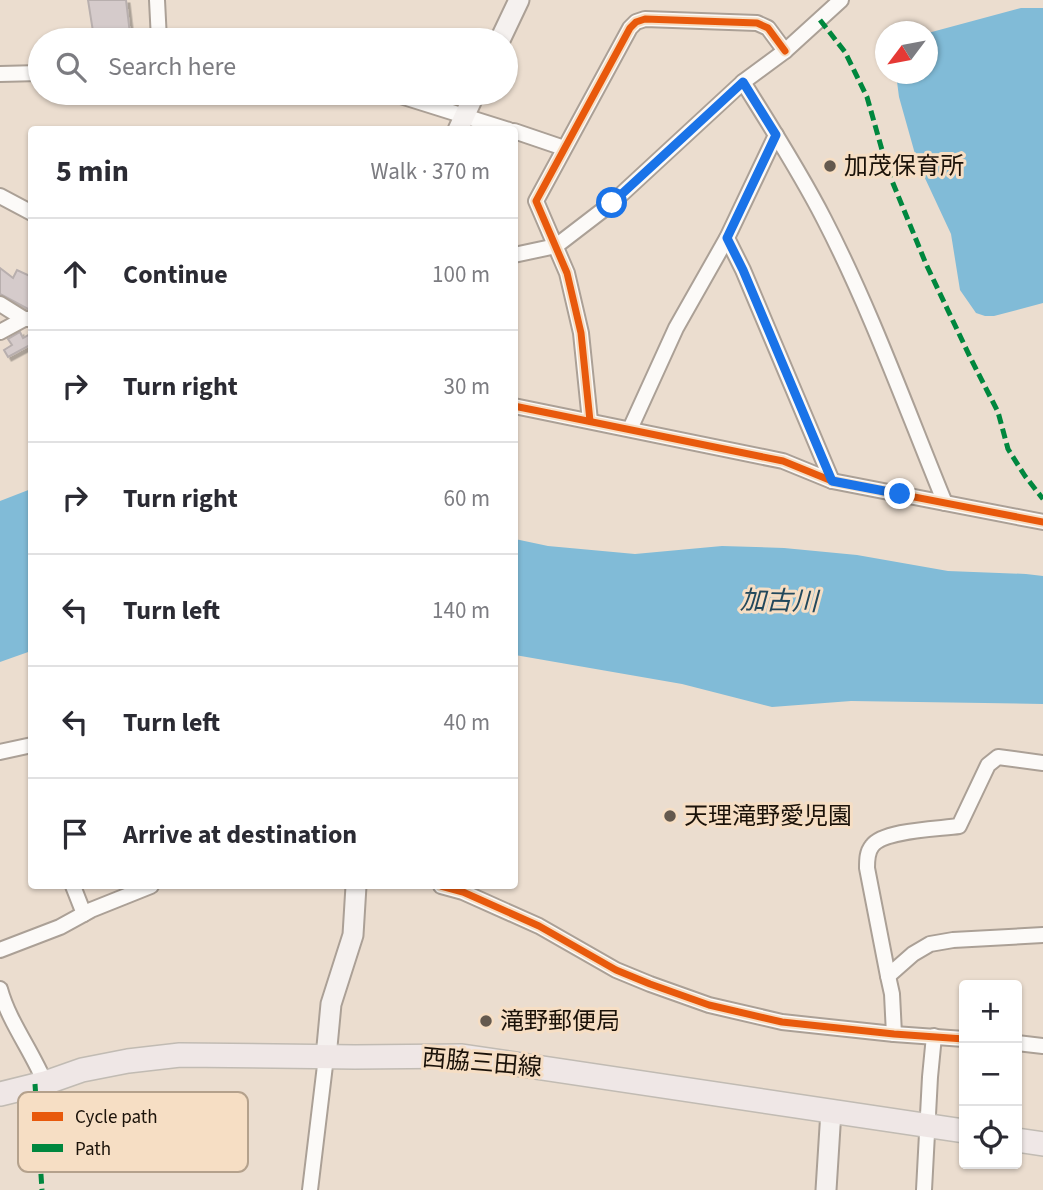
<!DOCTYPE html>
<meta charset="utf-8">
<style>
body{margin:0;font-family:"Source Sans 3","Noto Sans JP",sans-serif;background:#f2f2f3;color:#2b2b33}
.controls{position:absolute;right:21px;bottom:21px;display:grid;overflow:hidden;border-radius:7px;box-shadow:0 2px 5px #0004}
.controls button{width:63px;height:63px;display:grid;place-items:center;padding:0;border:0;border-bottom:2px solid #e1e1e2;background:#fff;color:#2b2b33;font:35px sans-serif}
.compass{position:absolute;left:875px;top:21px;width:63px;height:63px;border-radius:50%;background:#fff;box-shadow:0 2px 5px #0004;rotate:238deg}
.stop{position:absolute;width:21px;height:21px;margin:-16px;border:5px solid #1a73e8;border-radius:50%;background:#fff}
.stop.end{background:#1a73e8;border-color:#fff;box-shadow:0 2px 7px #0008}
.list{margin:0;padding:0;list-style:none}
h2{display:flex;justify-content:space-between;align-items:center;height:91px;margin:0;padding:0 28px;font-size:30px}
h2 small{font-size:23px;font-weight:400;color:#7c7c81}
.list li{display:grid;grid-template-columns:46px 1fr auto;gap:21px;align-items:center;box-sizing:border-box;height:112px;padding:0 28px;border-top:2px solid #e1e1e2}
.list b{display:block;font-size:26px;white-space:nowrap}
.list em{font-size:23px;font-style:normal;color:#7c7c81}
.icon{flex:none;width:38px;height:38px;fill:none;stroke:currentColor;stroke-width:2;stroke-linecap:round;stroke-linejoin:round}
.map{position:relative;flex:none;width:1043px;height:1190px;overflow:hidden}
.search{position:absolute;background:#fff;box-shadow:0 2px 5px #0004;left:28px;top:28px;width:490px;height:77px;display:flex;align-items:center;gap:18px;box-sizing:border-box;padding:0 24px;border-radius:38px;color:#7c7c81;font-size:26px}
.panel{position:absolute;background:#fff;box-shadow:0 2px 5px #0004;left:28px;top:126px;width:490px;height:763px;border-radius:7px}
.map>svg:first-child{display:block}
.water{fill:#81bbd7}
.building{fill:#d5cbcb;stroke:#b8afae;stroke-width:2;filter:url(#shadow)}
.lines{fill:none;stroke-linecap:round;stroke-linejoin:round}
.street-casing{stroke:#aba096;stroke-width:18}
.secondary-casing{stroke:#aba096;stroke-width:23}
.primary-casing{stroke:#c1bbb3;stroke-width:26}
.street{stroke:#fcfaf8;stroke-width:14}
.secondary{stroke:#f5f1ef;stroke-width:19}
.primary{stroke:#efe7e6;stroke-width:23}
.quiet{stroke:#00873e;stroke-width:5;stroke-dasharray:10 5;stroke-linecap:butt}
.cycleway-casing{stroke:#f6dec4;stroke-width:11}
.cycleway{stroke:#e8590c;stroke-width:7}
.route{stroke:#1a73e8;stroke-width:9}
.poi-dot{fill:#64594e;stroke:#f6dec4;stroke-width:2.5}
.labels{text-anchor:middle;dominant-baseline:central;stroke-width:6;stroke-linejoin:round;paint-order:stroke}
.poi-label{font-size:24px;fill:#1b1209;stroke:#f6dec4;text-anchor:start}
.street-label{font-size:24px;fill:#1b1209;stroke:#f6dec4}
.water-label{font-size:26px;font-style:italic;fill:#22485c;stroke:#f6dec4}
.key{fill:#f6dec4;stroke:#b4a18c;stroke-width:2}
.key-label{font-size:19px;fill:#1b1209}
</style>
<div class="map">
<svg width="1043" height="1190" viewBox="0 0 1043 1190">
<defs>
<filter id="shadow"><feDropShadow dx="3.5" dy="3.5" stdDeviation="0" flood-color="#0004"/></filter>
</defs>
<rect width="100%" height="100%" fill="#ebddcf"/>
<g class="water">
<polygon points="1021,8 1043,8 1043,303 994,316 985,316 976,313 960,290 951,234 917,161 899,97 896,74 928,74 928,33"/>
<polygon points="31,489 31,651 0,662 0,501"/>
<polygon points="515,539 548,546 635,554 722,546 784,548 857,555 948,571 1026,574 1043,576 1043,704 851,701 772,707 682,684 515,655"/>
</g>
<g class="building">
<polygon points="88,0 126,0 130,34 94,38"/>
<polygon points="0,268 13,278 17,270 32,277 32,309 28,309 0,294"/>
<polygon points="20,332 23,338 32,333 32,344 8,357 4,350 12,345 8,339"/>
</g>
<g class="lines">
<defs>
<g id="street">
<polyline points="157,0 159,40"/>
<polyline points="0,74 40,73"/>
<path d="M743,82C771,127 800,172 824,219C871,310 906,408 945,503"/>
<polyline points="391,93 509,130"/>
<polyline points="514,131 564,148"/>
<polyline points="0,196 32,213"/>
<polyline points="727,238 743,270 832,481"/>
<polyline points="514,255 556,246 612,203 743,82 785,51 841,0"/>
<polyline points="0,304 24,319 32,319"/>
<polyline points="0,332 24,319"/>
<polyline points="514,406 783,461 832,481 1043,522"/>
<polyline points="590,421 581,333 567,273 536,201 630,28 636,22 645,19 757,23 768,28 785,51"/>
<polyline points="630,429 676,328 727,238 776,135"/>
<polyline points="0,752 32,745"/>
<path d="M1043,763L998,757L988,765L959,826C939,829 883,830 872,846C867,852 867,860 867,868L888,976L913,954L930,944L953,940L1043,935"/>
<polyline points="73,886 84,914"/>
<polyline points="441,886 463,892 539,926 616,970 650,984 709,1005 782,1022 894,1034 964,1039"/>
<polyline points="0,950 60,927 91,910 151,886"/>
<polyline points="888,976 892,994 894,1034"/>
<path d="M0,989C9,1022 32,1051 45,1083"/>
<polyline points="1017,1043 1043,1046"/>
<polyline points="310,1190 326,1057"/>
<polyline points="924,1190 930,1077 934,1036"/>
</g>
<g id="secondary">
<polyline points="500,40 519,0"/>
<polyline points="458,130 475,93"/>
<polyline points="326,1057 331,1004 353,935 356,886"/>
<polyline points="826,1190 831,1111"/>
</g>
<g id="primary">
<polyline points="0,1094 45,1083 82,1070 128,1061 180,1055 355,1057 462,1056 964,1131"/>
<polyline points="1017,1140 1043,1144"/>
</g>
</defs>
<use href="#street" class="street-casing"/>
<use href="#secondary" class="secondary-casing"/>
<use href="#primary" class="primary-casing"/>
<use href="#street" class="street"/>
<use href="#secondary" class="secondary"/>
<use href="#primary" class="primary"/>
<g class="quiet">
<polyline points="820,20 845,52 867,97 888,171 926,264 971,359 998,412 1008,449 1025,476 1043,499"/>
<polyline points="35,1084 42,1190"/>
</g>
<defs>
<g id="cycleway">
<polyline points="514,406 783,461 832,481 1043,522"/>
<polyline points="590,421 581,333 567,273 536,201 630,28 636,22 645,19 757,23 768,28 785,51"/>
<polyline points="441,886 463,892 539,926 616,970 650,984 709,1005 782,1022 894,1034 964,1039"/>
</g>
</defs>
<use href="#cycleway" class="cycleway-casing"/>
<use href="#cycleway" class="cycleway"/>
</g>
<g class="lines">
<polyline class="route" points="612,203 743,82 776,135 727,238 743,270 832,481 900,494"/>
</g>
<g class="poi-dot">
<circle cx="830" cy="166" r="7"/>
<circle cx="670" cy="816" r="7"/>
<circle cx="486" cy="1021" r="7"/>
</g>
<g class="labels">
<g class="poi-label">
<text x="844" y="166">加茂保育所</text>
<text x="684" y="816">天理滝野愛児園</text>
<text x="500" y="1021">滝野郵便局</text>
</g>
<g class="street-label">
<text transform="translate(482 1063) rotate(5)">西脇三田線</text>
</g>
<g class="water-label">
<text transform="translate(779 601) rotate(1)">加古川</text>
</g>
</g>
<rect x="18" y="1092" width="230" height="80" rx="10" class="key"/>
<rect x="32" y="1112" width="31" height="9" fill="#e8590c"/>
<rect x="32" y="1144" width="31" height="8" fill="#00873e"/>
<g class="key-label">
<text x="75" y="1123">Cycle path</text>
<text x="75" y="1155">Path</text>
</g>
</svg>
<div class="controls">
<button>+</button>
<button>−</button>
<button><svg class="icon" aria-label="locate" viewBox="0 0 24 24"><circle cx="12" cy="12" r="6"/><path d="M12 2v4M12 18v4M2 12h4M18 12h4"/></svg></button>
</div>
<svg class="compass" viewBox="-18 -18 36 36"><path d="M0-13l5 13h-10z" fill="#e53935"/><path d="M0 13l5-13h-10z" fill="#7c7c81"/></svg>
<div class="stop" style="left:612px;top:203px"></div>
<div class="stop end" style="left:900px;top:494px"></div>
<div class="search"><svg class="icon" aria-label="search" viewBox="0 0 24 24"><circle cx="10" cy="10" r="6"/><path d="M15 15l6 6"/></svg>Search here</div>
<section class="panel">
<h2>5 min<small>Walk · 370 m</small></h2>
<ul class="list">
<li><svg class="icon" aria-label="ahead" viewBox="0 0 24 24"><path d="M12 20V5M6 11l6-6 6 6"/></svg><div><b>Continue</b></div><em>100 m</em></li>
<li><svg class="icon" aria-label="right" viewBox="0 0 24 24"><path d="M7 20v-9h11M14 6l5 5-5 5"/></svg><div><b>Turn right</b></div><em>30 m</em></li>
<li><svg class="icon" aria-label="right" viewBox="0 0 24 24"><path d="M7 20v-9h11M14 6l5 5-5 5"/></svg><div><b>Turn right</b></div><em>60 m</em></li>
<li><svg class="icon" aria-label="left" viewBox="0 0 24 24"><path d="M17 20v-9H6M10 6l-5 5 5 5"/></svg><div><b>Turn left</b></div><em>140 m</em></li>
<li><svg class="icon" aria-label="left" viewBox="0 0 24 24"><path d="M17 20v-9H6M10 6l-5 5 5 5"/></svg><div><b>Turn left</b></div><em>40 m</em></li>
<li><svg class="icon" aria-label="arrive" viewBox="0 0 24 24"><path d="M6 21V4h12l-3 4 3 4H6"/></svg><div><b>Arrive at destination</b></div></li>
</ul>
</section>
</div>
